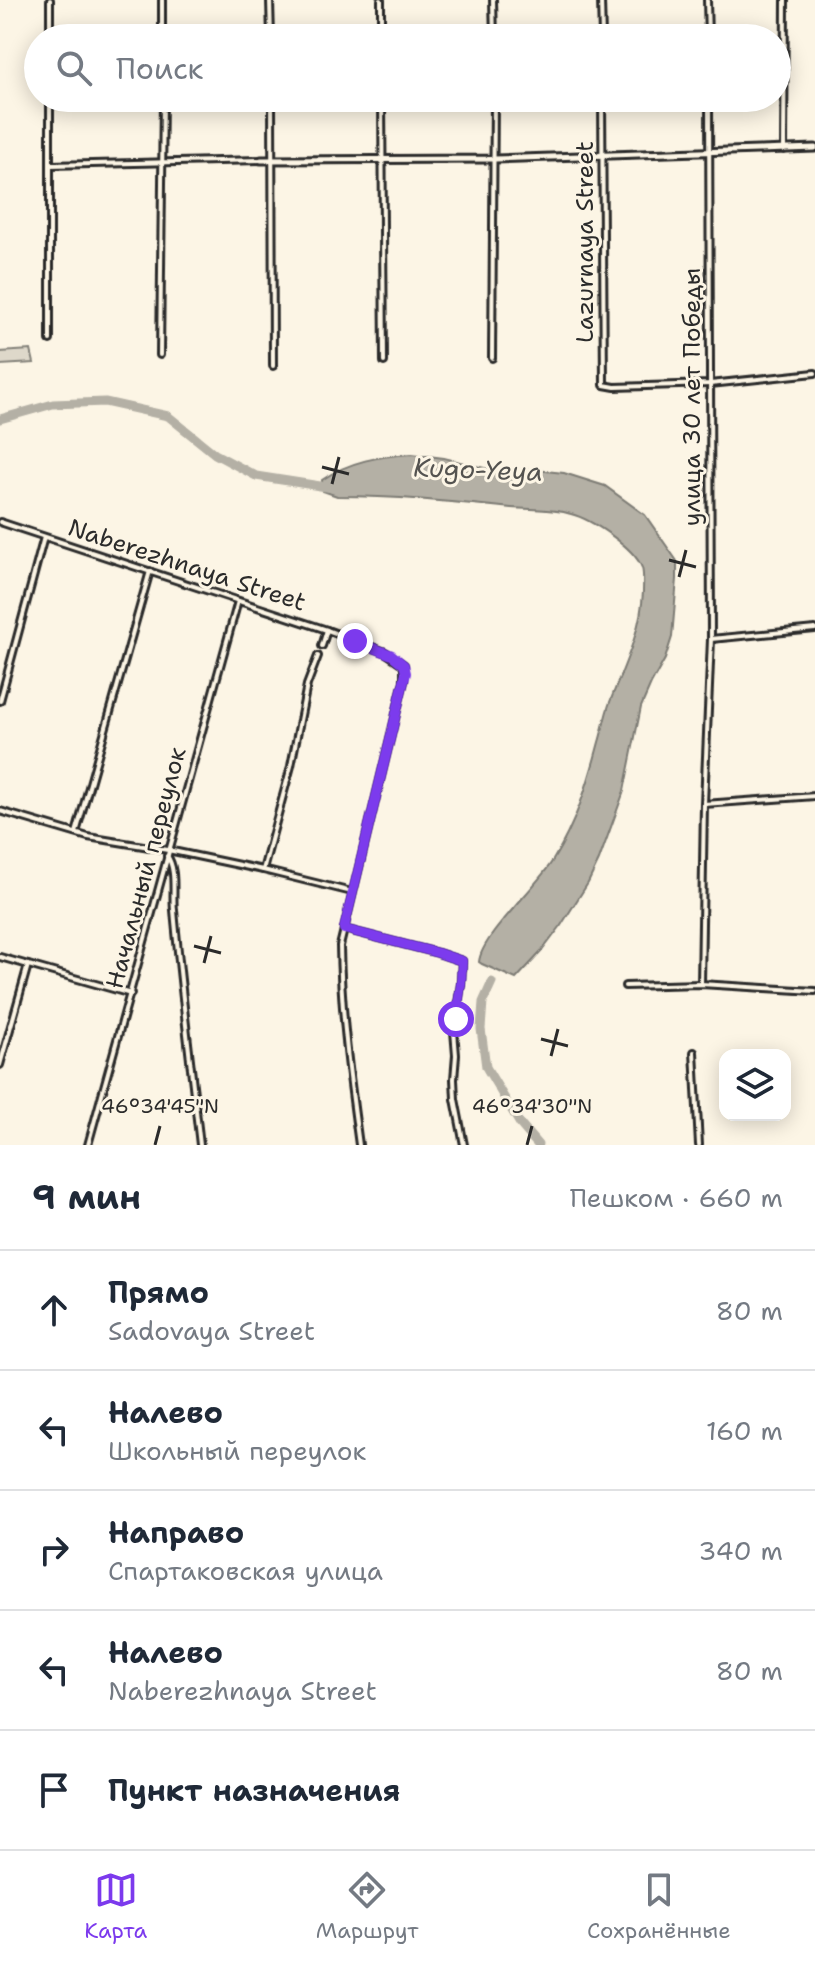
<!DOCTYPE html>
<html lang="ru">
<meta charset="utf-8">
<style>
body{margin:0;font-family:"Shantell Sans",sans-serif;background:#f2f2f3;color:#1f2937}
.controls{position:absolute;right:24px;bottom:24px;display:grid;overflow:hidden;border-radius:16px;box-shadow:0 4px 20px #0003}
.controls button{width:72px;height:72px;display:grid;place-items:center;padding:0;border:0;border-bottom:2px solid #e0e1e3;background:#fff;color:#1f2937;font:40px sans-serif}
.stop{position:absolute;width:24px;height:24px;margin:-18px;border:6px solid #7c3aed;border-radius:50%;background:#fff}
.stop.end{background:#7c3aed;border-color:#fff;box-shadow:0 2px 8px #0008}
.list{margin:0;padding:0;list-style:none}
h2{display:flex;justify-content:space-between;align-items:center;height:104px;margin:0;padding:0 32px;font-size:34px}
h2 small{font-size:26px;font-weight:400;color:#747a83}
.list li{display:grid;grid-template-columns:52px 1fr auto;gap:24px;align-items:center;box-sizing:border-box;height:120px;padding:0 32px;border-top:2px solid #e0e1e3}
.list b{display:block;font-size:30px;white-space:nowrap}
.list p{margin:0;font-size:26px;white-space:nowrap;color:#747a83}
.list em{font-size:26px;font-style:normal;color:#747a83}
.icon{flex:none;width:44px;height:44px;fill:none;stroke:currentColor;stroke-width:2;stroke-linecap:round;stroke-linejoin:round}
.map{position:relative;flex:none;width:815px;height:1145px;overflow:hidden}
.search{position:absolute;background:#fff;box-shadow:0 4px 20px #0003;left:24px;right:24px;top:24px;height:88px;display:flex;align-items:center;gap:20px;box-sizing:border-box;padding:0 28px;border-radius:44px;color:#747a83;font-size:30px}
.sheet{height:704px;background:#fff}
nav{display:flex;justify-content:space-around;align-items:center;box-sizing:border-box;height:112px;border-top:2px solid #e0e1e3;background:#fff;font-size:22px;color:#747a83}
nav a{display:grid;justify-items:center;gap:4px}
nav .on{color:#7c3aed}
.map>svg:first-child{display:block}
.green{fill:#ded8ca;stroke:#84827a;stroke-width:2}
.water{fill:#b4b0a5;stroke:#7d7b74;stroke-width:2}
.lines{fill:none;stroke-linecap:round;stroke-linejoin:round}
.river{stroke:#b4b0a5;stroke-width:9}
.minor-casing{stroke:#2b2b2b;stroke-width:10}
.tertiary-casing{stroke:#2b2b2b;stroke-width:11}
.minor{stroke:#fcf5e5;stroke-width:4}
.tertiary{stroke:#fcf5e5;stroke-width:5}
.route{stroke:#7c3aed;stroke-width:10}
.ticks{fill:none;stroke:#2b2b2b;stroke-width:3}
.labels{text-anchor:middle;dominant-baseline:central;stroke-width:6;stroke-linejoin:round;paint-order:stroke}
.street-label{font-size:24px;fill:#2b2b2b;stroke:#fcf5e5}
.water-label{font-size:26px;font-style:italic;fill:#545350;stroke:#fcf5e5}
.ticks-label{font-size:20px;text-anchor:middle;fill:#2b2b2b;stroke:#fcf5e5;stroke-width:6;stroke-linejoin:round;paint-order:stroke}
</style>
<div class="map">
<svg width="815" height="1145" viewBox="0 0 815 1145">
<rect width="100%" height="100%" fill="#fcf5e5"/>
<filter id="ink" filterUnits="userSpaceOnUse"><feTurbulence type="fractalNoise" baseFrequency=".0125" numOctaves="2"/><feDisplacementMap in="SourceGraphic" scale="16" xChannelSelector="R" yChannelSelector="G"/><feConvolveMatrix kernelMatrix="1 2 1 2 8 2 1 2 1" color-interpolation-filters="sRGB"/></filter>
<g filter="url(#ink)">
<polygon class="green" points="31,350 34,363 0,365 0,352"/>
<path class="water" d="M412,454L444,458L488,469L536,470L564,473L605,486L645,515L677,561V579L672,637L665,659L651,684L641,707L624,791L599,860L588,883L560,927L541,952L516,979L482,964L479,962C481,936 537,887 553,860C576,823 588,784 599,742C603,729 605,715 610,702C624,665 641,632 643,592C643,585 644,575 642,568C635,548 591,519 571,514C551,508 532,510 511,508C454,502 395,496 337,496L323,491L322,480C349,461 380,456 412,454Z"/>
<g class="lines">
<g class="river">
<polyline points="0,419 53,404 105,402 168,416 215,454 256,476 333,488"/>
<polyline points="492,982 483,1002 481,1029 486,1067 520,1124 538,1145"/>
</g>
<defs>
<g id="minor">
<polyline points="162,0 162,38"/>
<polyline points="270,0 271,38"/>
<polyline points="381,0 381,38"/>
<polyline points="493,0 494,38"/>
<polyline points="601,0 602,38"/>
<polyline points="707,0 708,38"/>
<polyline points="50,38 50,0"/>
<polyline points="50,98 50,340"/>
<polyline points="272,98 273,366"/>
<polyline points="382,98 384,362"/>
<polyline points="602,98 604,385 615,387 710,384 815,373"/>
<polyline points="784,150 785,0"/>
<polyline points="50,165 261,160"/>
<polyline points="160,355 163,98"/>
<polyline points="492,358 494,98"/>
<path d="M0,522L327,630L385,652L404,665V681L340,946C341,1013 350,1079 359,1145"/>
<polyline points="711,639 815,629"/>
<polyline points="322,646 327,630"/>
<polyline points="0,701 44,537"/>
<polyline points="704,804 815,796"/>
<polyline points="0,811 88,837 168,850 263,870 352,892"/>
<polyline points="76,833 150,571"/>
<path d="M167,856C177,869 172,894 174,910C181,989 191,1067 200,1145"/>
<polyline points="263,870 291,766 307,685 318,656"/>
<polyline points="344,929 438,953 462,961 461,984 454,1031 456,1055 454,1079 455,1099 464,1145"/>
<polyline points="0,957 131,994"/>
<polyline points="701,984 704,804 711,639 709,98"/>
<polyline points="625,986 701,984 815,991"/>
<polyline points="694,1052 699,1145"/>
<polyline points="0,1065 28,965"/>
<polyline points="88,1145 238,601"/>
</g>
<polyline id="tertiary" points="261,160 495,159 815,148"/>
</defs>
<use href="#minor" class="minor-casing"/>
<use href="#tertiary" class="tertiary-casing"/>
<use href="#minor" class="minor"/>
<use href="#tertiary" class="tertiary"/>
</g>
</g>
<g class="lines" filter="url(#ink)">
<polyline class="route" points="355,641 392,655 404,665 406,673 344,929 438,953 462,961 461,984 456,1019"/>
</g>
<path class="ticks" d="M322,467L349,474M332,484L339,457M669,560L696,567M679,577L686,550M194,946L221,953M204,963L211,936M541,1039L568,1046M551,1056L558,1029M155,1145L160,1126M527,1145L532,1126"/>
<g class="labels">
<g class="street-label">
<text transform="translate(585 242) rotate(-90)">Lazurnaya Street</text>
<text transform="translate(692 397) rotate(-90)">улица 30 лет Победы</text>
<text transform="translate(187 565) rotate(18)">Naberezhnaya Street</text>
<text transform="translate(146 868) rotate(-75)">Начальный переулок</text>
</g>
<g class="water-label">
<text transform="translate(478 469) rotate(2)">Kugo-Yeya</text>
</g>
</g>
<g class="ticks-label">
<text x="160" y="1113">46°34'45"N</text>
<text x="532" y="1113">46°34'30"N</text>
</g>
</svg>
<div class="controls">
<button><svg class="icon" aria-label="layers" viewBox="0 0 24 24"><path d="M12 4l9 5-9 5-9-5zM3 14l9 5 9-5"/></svg></button>
</div>
<div class="stop" style="left:456px;top:1019px"></div>
<div class="stop end" style="left:355px;top:641px"></div>
<div class="search"><svg class="icon" aria-label="search" viewBox="0 0 24 24"><circle cx="10" cy="10" r="6"/><path d="M15 15l6 6"/></svg>Поиск</div>
</div>
<section class="sheet">
<h2>9 мин<small>Пешком · 660 m</small></h2>
<ul class="list">
<li><svg class="icon" aria-label="ahead" viewBox="0 0 24 24"><path d="M12 20V5M6 11l6-6 6 6"/></svg><div><b>Прямо</b><p>Sadovaya Street</p></div><em>80 m</em></li>
<li><svg class="icon" aria-label="left" viewBox="0 0 24 24"><path d="M17 20v-9H6M10 6l-5 5 5 5"/></svg><div><b>Налево</b><p>Школьный переулок</p></div><em>160 m</em></li>
<li><svg class="icon" aria-label="right" viewBox="0 0 24 24"><path d="M7 20v-9h11M14 6l5 5-5 5"/></svg><div><b>Направо</b><p>Спартаковская улица</p></div><em>340 m</em></li>
<li><svg class="icon" aria-label="left" viewBox="0 0 24 24"><path d="M17 20v-9H6M10 6l-5 5 5 5"/></svg><div><b>Налево</b><p>Naberezhnaya Street</p></div><em>80 m</em></li>
<li><svg class="icon" aria-label="arrive" viewBox="0 0 24 24"><path d="M6 21V4h12l-3 4 3 4H6"/></svg><div><b>Пункт назначения</b></div></li>
</ul>
</section>
<nav>
<a class="on"><svg class="icon" aria-label="map" viewBox="0 0 24 24"><path d="M3 6l6-2 6 2 6-2v14l-6 2-6-2-6 2zM9 4v14M15 6v14"/></svg>Карта</a>
<a><svg class="icon" aria-label="directions" viewBox="0 0 24 24"><path d="M12 3l9 9-9 9-9-9zM9 14v-3h6M13 9l2 2-2 2"/></svg>Маршрут</a>
<a><svg class="icon" aria-label="saved" viewBox="0 0 24 24"><path d="M7 4h10v16l-5-4-5 4z"/></svg>Сохранённые</a>
</nav>
